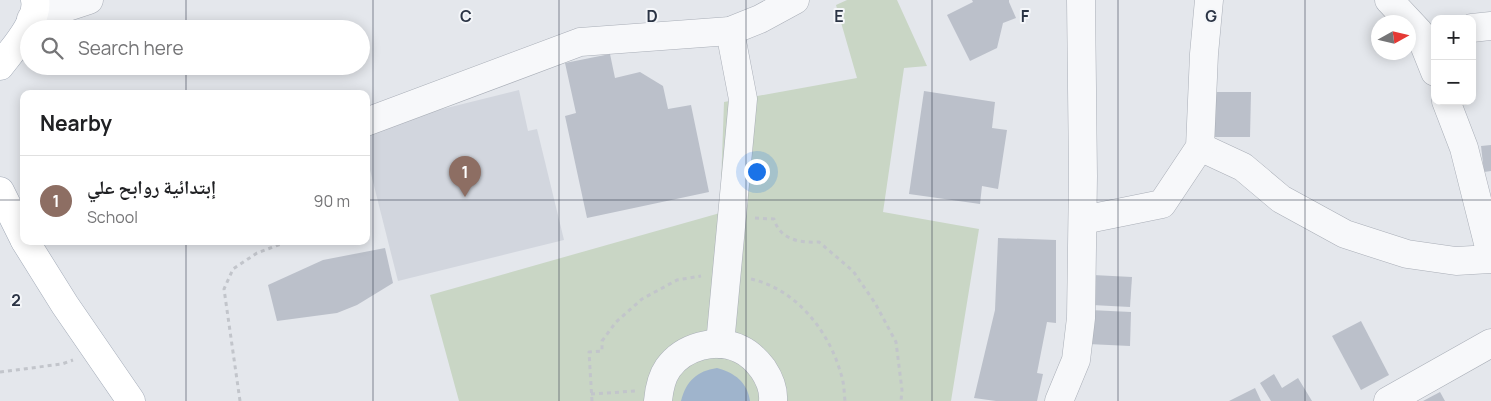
<!DOCTYPE html>
<meta charset="utf-8">
<style>
body{margin:0;font-family:Manrope,"Noto Naskh Arabic",sans-serif;background:#f2f2f2;color:#202124}
.controls{position:absolute;right:15px;top:15px;display:grid;overflow:hidden;border-radius:10px;box-shadow:0 2px 12px #0003}
.controls button{width:45px;height:45px;display:grid;place-items:center;padding:0;border:0;border-bottom:1px solid #e0e0e0;background:#fff;color:#202124;font:25px sans-serif}
.compass{position:absolute;left:1371px;top:15px;width:45px;height:45px;border-radius:50%;background:#fff;box-shadow:0 2px 12px #0003;rotate:82deg}
.you{position:absolute;left:756px;top:171px;width:18px;height:18px;margin:-12px;border:4px solid #fff;border-radius:50%;background:#1a73e8;box-shadow:0 0 0 8px #1a73e833}
.badge{display:grid;place-items:center;width:32px;height:32px;border-radius:50%;background:#ea580c;color:#fff;font-size:16px;font-weight:700}
.pin{position:absolute;translate:-50% -41px;filter:drop-shadow(0 1px 2px #0008)}
.pin::after{content:'';position:absolute;top:26px;width:18px;height:15px;background:inherit;clip-path:polygon(0 0,100% 0,50% 100%)}
.list{margin:0;padding:0;list-style:none}
h2{display:flex;justify-content:space-between;align-items:center;height:65px;margin:0;padding:0 20px;font-size:21px}
h2 small{font-size:16px;font-weight:400;color:#757577}
.list li{display:grid;grid-template-columns:32px 1fr auto;gap:15px;align-items:center;box-sizing:border-box;height:90px;padding:0 20px;border-top:1px solid #e0e0e0}
.list b{display:block;font-size:19px;white-space:nowrap}
.list p{margin:0;font-size:16px;white-space:nowrap;color:#757577}
.list em{font-size:16px;font-style:normal;color:#757577}
.icon{flex:none;width:28px;height:28px;fill:none;stroke:currentColor;stroke-width:2;stroke-linecap:round;stroke-linejoin:round}
.map{position:relative;flex:none;width:1491px;height:401px;overflow:hidden}
.search{position:absolute;background:#fff;box-shadow:0 2px 12px #0003;left:20px;top:20px;width:350px;height:55px;display:flex;align-items:center;gap:12px;box-sizing:border-box;padding:0 18px;border-radius:28px;color:#757577;font-size:19px}
.panel{position:absolute;background:#fff;box-shadow:0 2px 12px #0003;left:20px;top:90px;width:350px;height:155px;border-radius:10px}
.map>svg:first-child{display:block}
.built{fill:#d2d6de}
.green{fill:#c9d6c5}
.water{fill:#9fb4cc}
.building{fill:#bbc0ca}
.lines{fill:none;stroke-linecap:round;stroke-linejoin:round}
.minor-casing{stroke:#a9aeb7;stroke-width:29}
.major-casing{stroke:#a3abb8;stroke-width:29}
.path{stroke:#c2c5cb;stroke-width:3;stroke-dasharray:4 4;stroke-linecap:butt}
.minor{stroke:#f7f8fa;stroke-width:28}
.major{stroke:#fff;stroke-width:28}
.grid{fill:none;stroke:#2b3445;stroke-width:1;stroke-opacity:0.55}
.grid-label{font-size:16px;text-anchor:middle;font-weight:bold;fill:#2b3445;stroke:#f4f6f9;stroke-width:4;stroke-linejoin:round;paint-order:stroke}
</style>
<div class="map">
<svg width="1491" height="401" viewBox="0 0 1491 401">
<rect width="100%" height="100%" fill="#e4e7ec"/>
<polygon class="built" points="519,90 528,131 537,129 564,240 398,281 366,154 366,128"/>
<polygon class="green" points="847,0 897,0 927,66 904,68 883,212 979,229 951,401 459,401 430,295 720,213 724,102 857,78 836,5"/>
<path class="water" d="M717,368C735,373 747,382 750,401H681C686,381 697,371 717,368Z"/>
<g class="building">
<polygon points="972,0 1009,0 1009,2 1016,18 1003,23 997,48 970,61 947,15 973,2"/>
<polygon points="610,54 615,78 640,72 663,86 668,109 691,105 709,192 587,218 565,116 576,113 565,63"/>
<polygon points="924,91 995,102 992,128 1007,130 998,189 982,186 980,204 909,194"/>
<polygon points="1212,92 1251,92 1250,137 1211,137"/>
<polygon points="1491,145 1491,171 1484,172 1481,146"/>
<polygon points="998,238 1056,240 1056,323 1047,322 1037,373 1043,374 1037,401 996,401 974,398 995,310"/>
<polygon points="385,248 393,283 357,305 337,313 277,321 268,285 323,260"/>
<polygon points="1093,275 1132,277 1130,307 1092,305"/>
<polygon points="1090,310 1131,312 1130,346 1088,344"/>
<polygon points="1361,321 1389,375 1361,390 1332,336"/>
<polygon points="1274,374 1282,388 1298,378 1312,401 1271,401 1260,383"/>
<polygon points="1255,388 1261,401 1229,401"/>
<polygon points="1440,392 1445,401 1423,401"/>
</g>
<g class="lines">
<defs>
<g id="minor">
<polyline points="1389,0 1419,32 1435,72"/>
<polyline points="31,19 89,0"/>
<polyline points="1472,28 1491,26"/>
<polyline points="1446,101 1464,148 1491,255"/>
<polyline points="366,122 580,42 730,31 760,19 795,0"/>
<polyline points="1200,147 1243,167 1281,199 1345,234 1407,254 1456,261 1491,259"/>
<polyline points="1083,220 1162,204 1200,147 1204,54 1209,0"/>
<polyline points="720,344 743,99 730,31"/>
<path d="M658,401C659,390 661,378 668,368C683,347 716,337 740,349C749,353 757,361 763,369C769,378 774,389 773,401"/>
<polyline points="1059,401 1076,360 1081,318 1083,176 1081,0"/>
<polyline points="1388,401 1491,343"/>
</g>
<g id="major">
<path d="M0,66C12,50 39,21 35,0"/>
<polyline points="0,191 24,239"/>
<polyline points="25,241 65,305 131,401"/>
</g>
</defs>
<use href="#minor" class="minor-casing"/>
<use href="#major" class="major-casing"/>
<g class="path">
<path d="M755,218L774,219C780,240 800,243 819,242L853,271L875,303L896,342L902,390L901,401"/>
<path d="M751,279C796,289 829,331 841,374C844,382 844,392 845,401"/>
<polyline points="0,372 62,364 73,360"/>
<polyline points="591,394 636,391"/>
<polyline points="240,401 224,289 233,269 257,253 289,241"/>
<polyline points="592,401 589,352 602,351 602,341 616,322 642,299 677,280 701,276"/>
</g>
<use href="#minor" class="minor"/>
<use href="#major" class="major"/>
</g>
<path class="grid" d="M186,0V29M373,0V401M559,0V401M746,0V401M932,0V401M1118,0V401M1305,0V401M186,66V94M0,200H24M366,200H1491M186,241V401"/>
<g class="grid-label">
<text x="466" y="22">C</text>
<text x="652" y="22">D</text>
<text x="839" y="22">E</text>
<text x="1025" y="22">F</text>
<text x="1211" y="22">G</text>
<text x="16" y="306">2</text>
</g>
</svg>
<div class="controls">
<button>+</button>
<button>−</button>
</div>
<svg class="compass" viewBox="-18 -18 36 36"><path d="M0-13l5 13h-10z" fill="#e53935"/><path d="M0 13l5-13h-10z" fill="#757577"/></svg>
<div class="you"></div>
<div class="pin badge" style="left:465px;top:197px;background:#8d6e63">1</div>
<div class="search"><svg class="icon" aria-label="search" viewBox="0 0 24 24"><circle cx="10" cy="10" r="6"/><path d="M15 15l6 6"/></svg>Search here</div>
<section class="panel">
<h2>Nearby<small></small></h2>
<ul class="list">
<li><span class="badge" style="background:#8d6e63">1</span><div><b>إبتدائية روابح علي</b><p>School</p></div><em>90 m</em></li>
</ul>
</section>
</div>
